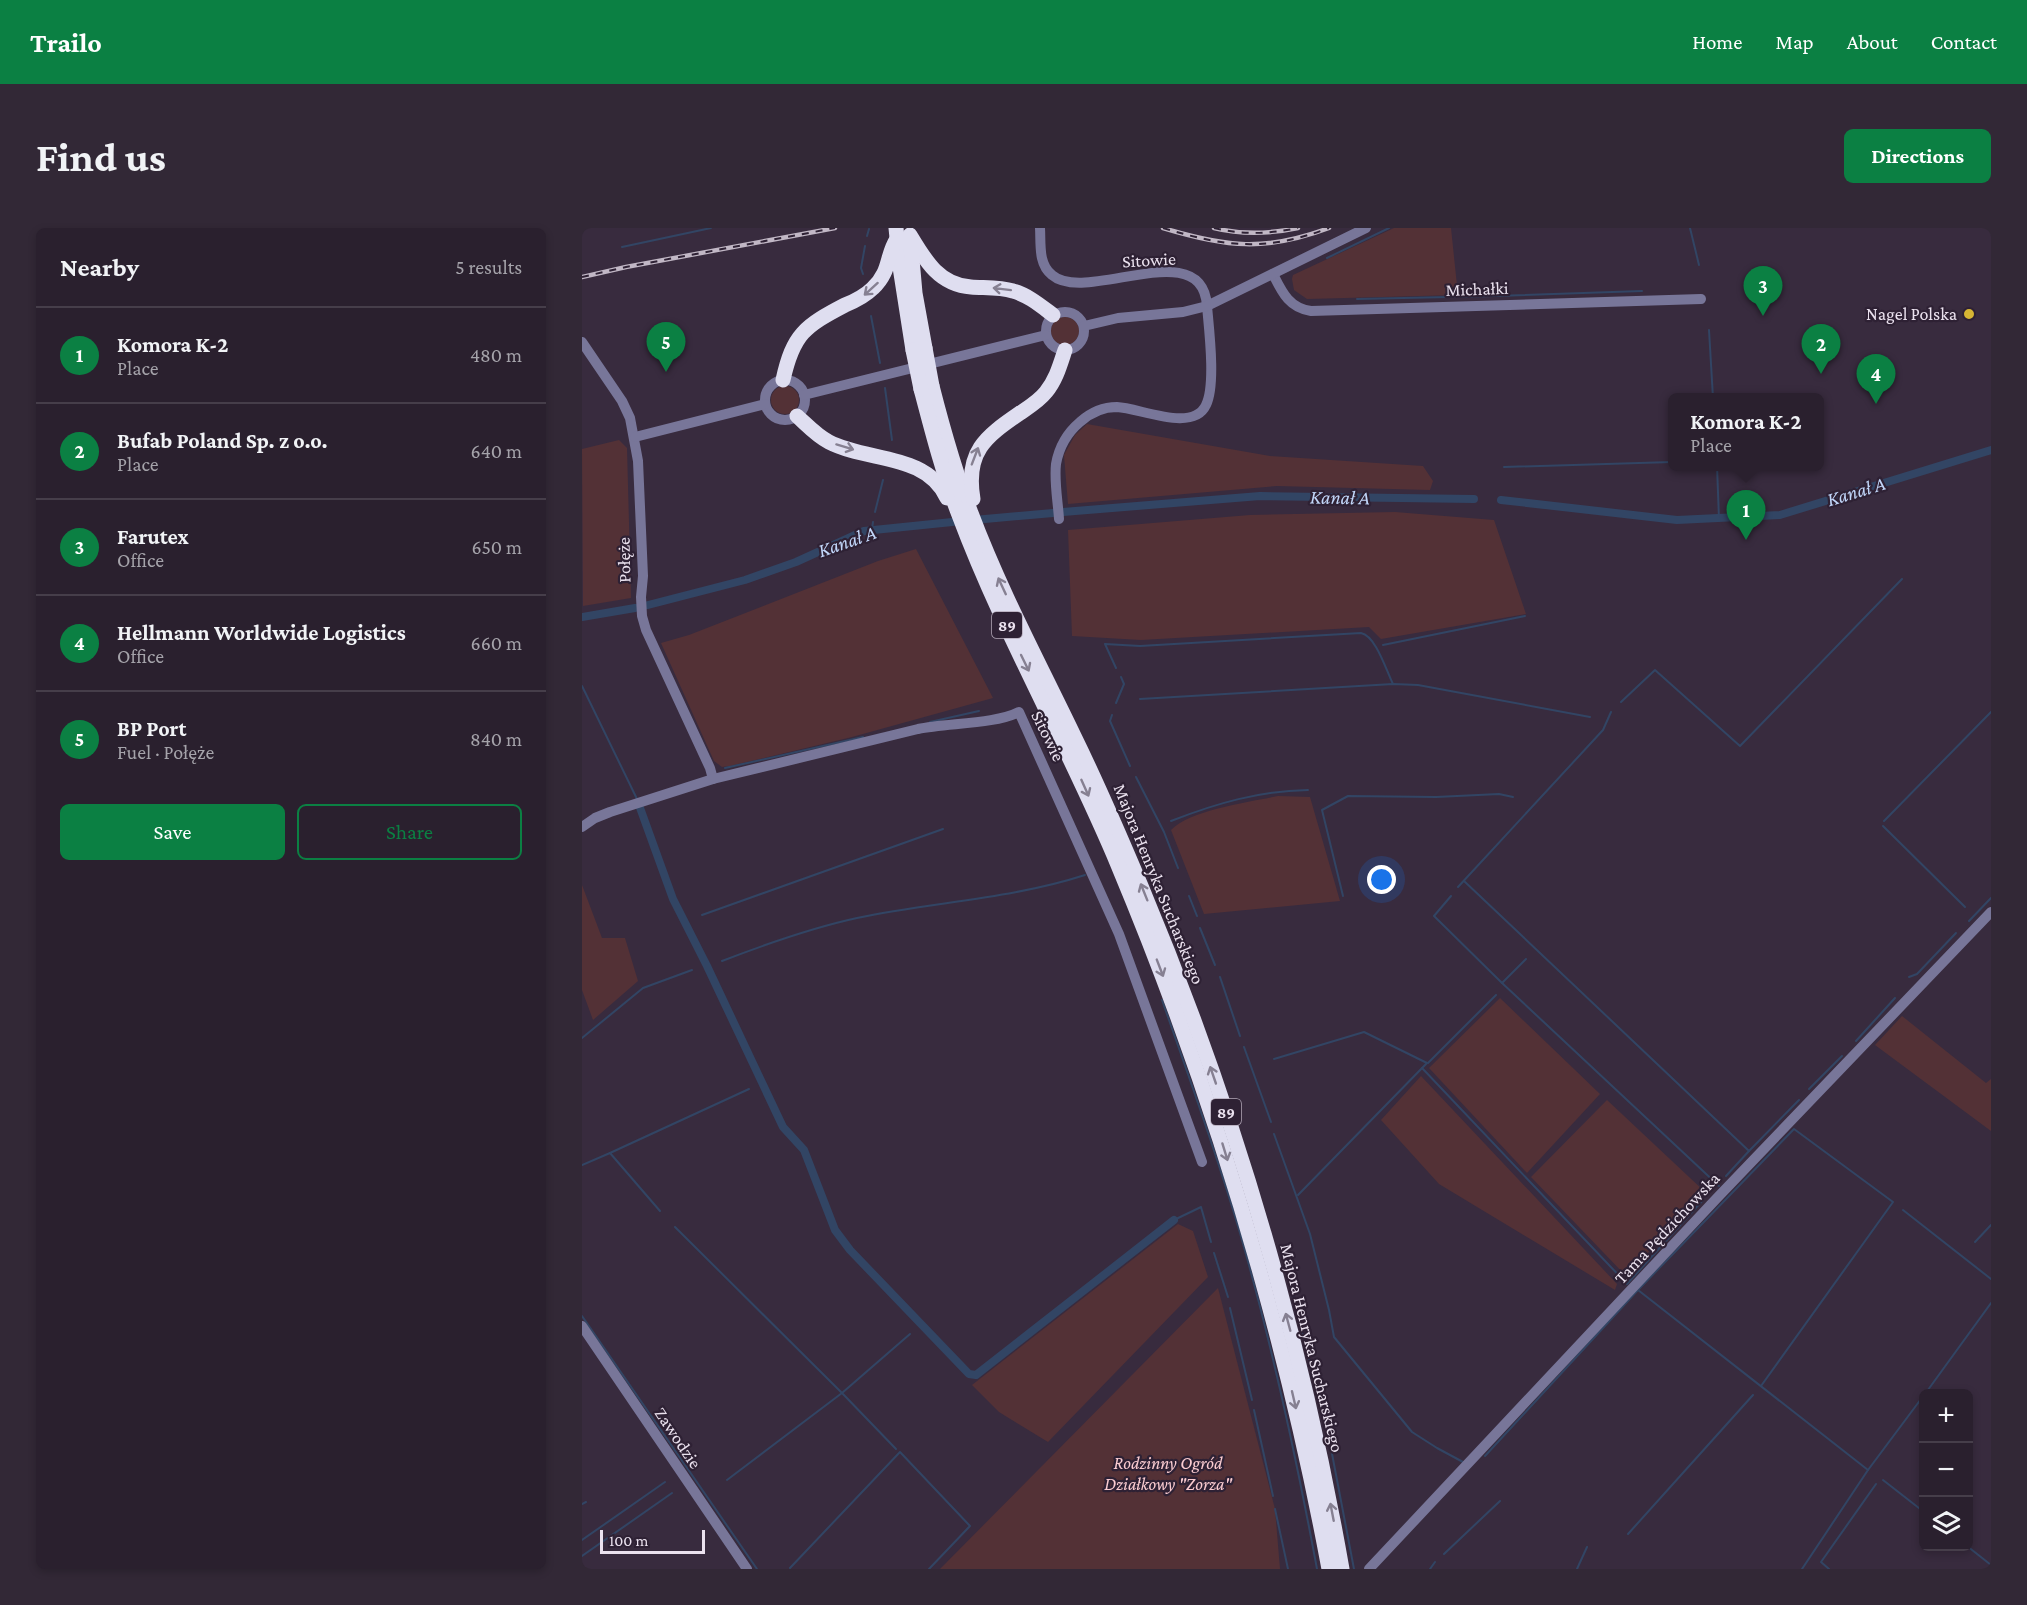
<!DOCTYPE html>
<meta charset="utf-8">
<style>
body{margin:0;font-family:"Crimson Pro",serif;background:#322836;color:#f1f3f6}
.controls{position:absolute;right:18px;bottom:18px;display:grid;overflow:hidden;border-radius:9px;box-shadow:0 3px 9px #0003}
.controls button{width:54px;height:54px;display:grid;place-items:center;padding:0;border:0;border-bottom:2px solid #463e4a;background:#2a202e;color:#f1f3f6;font:30px sans-serif}
.scale{position:absolute;left:18px;bottom:15px;width:105px;box-sizing:border-box;padding-left:6px;border:3px solid #ebe2ef;border-top:0;font-size:16px;line-height:21px;white-space:nowrap;color:#ebe2ef;-webkit-text-stroke:4px #2e2134;paint-order:stroke}
.you{position:absolute;left:800px;top:652px;width:21px;height:21px;margin:-15px;border:4px solid #fff;border-radius:50%;background:#1a73e8;box-shadow:0 0 0 9px #1a73e833}
.badge{display:grid;place-items:center;width:39px;height:39px;border-radius:50%;background:#0b8043;color:#fff;font-size:20px;font-weight:700}
.pin{position:absolute;translate:-50% -50px;filter:drop-shadow(0 2px 3px #0008)}
.pin::after{content:'';position:absolute;top:32px;width:21px;height:18px;background:inherit;clip-path:polygon(0 0,100% 0,50% 100%)}
.popup{position:absolute;left:1086px;top:165px;width:156px;height:78px;box-sizing:border-box;display:grid;place-content:center;border-radius:9px;background:#2a202e;filter:drop-shadow(0 2px 4px #0005);font-size:20px;white-space:nowrap;color:#a5a3aa}
.popup b{font-size:22px;color:#f1f3f6}
.popup::after{content:'';position:absolute;left:50%;top:100%;margin-left:-12px;border:12px solid transparent;border-top-color:#2a202e}
.list{margin:0;padding:0;list-style:none}
h2{display:flex;justify-content:space-between;align-items:center;height:78px;margin:0;padding:0 24px;font-size:26px}
h2 small{font-size:20px;font-weight:400;color:#a5a3aa}
.list li{display:grid;grid-template-columns:39px 1fr auto;gap:18px;align-items:center;box-sizing:border-box;height:96px;padding:0 24px;border-top:2px solid #463e4a}
.list b{display:block;font-size:22px;white-space:nowrap}
.list p{margin:0;font-size:20px;white-space:nowrap;color:#a5a3aa}
.list em{font-size:20px;font-style:normal;color:#a5a3aa}
.actions{display:flex;gap:12px;padding:18px 24px}
.actions a{flex:1;padding:14px 0;border:2px solid #0b8043;border-radius:9px;text-align:center;font-size:21px;color:#0b8043}
.actions .main{background:#0b8043;color:#fff}
.icon{flex:none;width:33px;height:33px;fill:none;stroke:currentColor;stroke-width:2;stroke-linecap:round;stroke-linejoin:round}
.map{position:relative;flex:none;width:1409px;height:1341px;overflow:hidden;border-radius:9px}
header{display:flex;align-items:center;gap:36px;box-sizing:border-box;height:84px;padding:0 30px;background:#0b8043;color:#fff}
header strong{font-size:28px}
nav{display:flex;gap:33px;margin-inline-start:auto;font-size:21px}
.intro{display:flex;align-items:center;justify-content:space-between;box-sizing:border-box;height:144px;padding:0 36px}
h1{margin:0;font-size:42px}
.button{padding:15px 27px;border-radius:9px;background:#0b8043;color:#fff;font-size:21px;font-weight:700}
main{display:flex;gap:36px;padding:0 36px}
aside{flex:1;background:#2a202e;border-radius:9px;box-shadow:0 3px 9px #0003}
.map>svg:first-child{display:block}
.green{fill:#533136}
.lines{fill:none;stroke-linecap:round;stroke-linejoin:round}
.stream{stroke:#324564;stroke-width:2}
.canal{stroke:#324564;stroke-width:8}
.minor{stroke:#787699;stroke-width:10}
.highway{stroke:#dfdef0;stroke-width:15}
.rail-casing{stroke:#c1b7c5;stroke-width:4.5}
.rail{stroke:#2e2134;stroke-width:2;stroke-dasharray:7;stroke-linecap:butt}
.highway-bridge{stroke:#dfdef0;stroke-width:15}
.oneway{stroke:#868092}
.poi-dot{fill:#d6b534;stroke:#2e2134;stroke-width:2}
.labels{text-anchor:middle;dominant-baseline:central;stroke-width:4.5;stroke-linejoin:round;paint-order:stroke}
.shield{fill:#2e2134;stroke:#b2a8b7;stroke-width:1.5}
.shield-label{font-size:16px;font-weight:bold;fill:#ebe2ef}
.street-label{font-size:18px;fill:#ebe2ef;stroke:#2e2134}
.poi-label{font-size:18px;fill:#ebe2ef;stroke:#2e2134;text-anchor:end}
.park-label{font-size:18px;font-style:italic;fill:#fbccd1;stroke:#2e2134}
.water-label{font-size:20px;font-style:italic;fill:#c2d7fa;stroke:#2e2134}
</style>
<header>
<strong>Trailo</strong>
<nav><a>Home</a><a>Map</a><a>About</a><a>Contact</a></nav>
</header>
<div class="intro"><h1>Find us</h1><a class="button">Directions</a></div>
<main>
<aside>
<h2>Nearby<small>5 results</small></h2>
<ul class="list">
<li><span class="badge">1</span><div><b>Komora K-2</b><p>Place</p></div><em>480 m</em></li>
<li><span class="badge">2</span><div><b>Bufab Poland Sp. z o.o.</b><p>Place</p></div><em>640 m</em></li>
<li><span class="badge">3</span><div><b>Farutex</b><p>Office</p></div><em>650 m</em></li>
<li><span class="badge">4</span><div><b>Hellmann Worldwide Logistics</b><p>Office</p></div><em>660 m</em></li>
<li><span class="badge">5</span><div><b>BP Port</b><p>Fuel · Połęże</p></div><em>840 m</em></li>
</ul>
<div class="actions"><a class="main">Save</a><a>Share</a></div>
</aside>
<div class="map">
<svg width="1409" height="1341" viewBox="0 0 1409 1341">
<rect width="100%" height="100%" fill="#382b3e"/>
<g class="green">
<polygon points="812,0 869,0 876,67 725,71 712,62 710,51 711,47"/>
<circle cx="483" cy="103" r="14"/>
<circle cx="203" cy="172" r="14"/>
<polygon points="505,196 688,228 841,238 851,253 848,262 695,258 486,276 482,227 493,207"/>
<polygon points="37,212 45,220 49,370 1,378 0,221"/>
<polygon points="813,284 912,292 944,386 799,411 787,399 559,412 490,408 486,302 668,287"/>
<polygon points="334,321 411,470 270,509 148,538 140,539 132,533 79,415 107,407 296,333"/>
<path d="M696,568L728,569L758,673L622,686L589,602C608,582 668,574 696,568Z"/>
<polygon points="0,657 20,710 43,710 56,753 11,792 0,762"/>
<polygon points="918,770 1018,866 945,945 847,840"/>
<polygon points="1320,788 1404,855 1409,851 1409,903 1293,817"/>
<polygon points="839,848 1035,1056 1033,1062 857,956 799,892"/>
<polygon points="1025,872 1123,964 1044,1048 949,949"/>
<polygon points="596,996 611,1003 626,1049 466,1214 417,1184 390,1157"/>
<polygon points="636,1060 693,1281 698,1341 358,1341"/>
</g>
<g class="lines">
<g class="stream">
<polyline points="1108,0 1117,37"/>
<polyline points="285,8 287,1"/>
<polyline points="40,19 129,0"/>
<polyline points="745,30 807,0"/>
<polyline points="281,46 279,40 283,18"/>
<polyline points="775,71 913,68 1060,63"/>
<polyline points="289,88 298,135"/>
<polyline points="1127,102 1131,170"/>
<polyline points="303,160 310,212"/>
<polyline points="1135,238 1137,291"/>
<polyline points="922,239 1090,234"/>
<polyline points="293,284 301,252"/>
<polyline points="290,301 291,294"/>
<polyline points="801,417 943,388"/>
<path d="M534,440L523,416L558,418L779,405C794,408 804,442 811,456"/>
<polyline points="0,458 55,571"/>
<polyline points="558,471 811,456 836,457 1008,489"/>
<polyline points="1039,474 1073,442 1158,518 1320,351"/>
<polyline points="534,475 542,456 539,449"/>
<polyline points="530,487 528,493 548,538"/>
<polyline points="348,494 397,483"/>
<polyline points="143,540 281,509"/>
<polyline points="554,549 582,604 596,640"/>
<path d="M589,593C635,575 677,563 726,562"/>
<polyline points="1302,593 1409,484"/>
<polyline points="1301,598 1383,679"/>
<polyline points="882,653 1167,923 1217,872"/>
<polyline points="876,659 1021,502 1029,484"/>
<polyline points="607,668 615,688"/>
<polyline points="761,668 740,582 766,568 854,569 917,566 931,569"/>
<polyline points="869,668 852,688 920,755 944,731"/>
<polyline points="120,687 361,601"/>
<polyline points="1387,693 1409,670"/>
<polyline points="618,700 633,737"/>
<path d="M140,733C184,716 229,700 275,690C351,674 429,671 503,647"/>
<polyline points="638,749 658,808"/>
<polyline points="1327,749 1335,746 1374,705"/>
<polyline points="920,755 1137,958"/>
<path d="M580,772C607,849 635,926 658,1005C690,1116 714,1228 735,1341"/>
<polyline points="0,810 61,760 110,742"/>
<polyline points="1274,813 1313,770"/>
<polyline points="662,819 689,894"/>
<polyline points="692,831 782,804 845,835 716,967"/>
<polyline points="846,835 914,767"/>
<polyline points="840,840 1045,1056 1121,972"/>
<polyline points="1227,861 1260,828"/>
<polyline points="692,906 728,1006 747,1082 752,1109 830,1204 855,1220 881,1234"/>
<polyline points="28,925 167,861"/>
<polyline points="0,937 28,925 78,983"/>
<polyline points="1144,948 1167,923"/>
<polyline points="1321,982 1409,1051"/>
<polyline points="592,992 619,979 629,1014"/>
<polyline points="93,999 260,1165 145,1252"/>
<polyline points="1393,1014 1409,997"/>
<polyline points="632,1025 646,1069"/>
<polyline points="708,1055 747,1210 772,1341"/>
<polyline points="1056,1062 1212,901 1311,974 1179,1158"/>
<polyline points="648,1080 670,1172"/>
<polyline points="0,1088 175,1341"/>
<polyline points="1343,1166 1409,1075"/>
<polyline points="672,1182 691,1268"/>
<polyline points="314,1221 260,1165 328,1106"/>
<polyline points="903,1228 1056,1062 1286,1242 1220,1341"/>
<polyline points="1286,1242 1342,1167"/>
<polyline points="1301,1252 1342,1284"/>
<polyline points="0,1276 4,1274"/>
<polyline points="693,1281 706,1341"/>
<polyline points="1046,1306 1171,1167"/>
<polyline points="0,1312 83,1254"/>
<polyline points="1385,1318 1409,1337"/>
<polyline points="862,1326 918,1273"/>
<polyline points="0,1328 90,1265"/>
<polyline points="208,1340 318,1224 388,1298 347,1341"/>
<polyline points="848,1341 853,1334"/>
<polyline points="995,1341 1005,1319"/>
<polyline points="1247,1341 1239,1334 1294,1256"/>
</g>
<g class="canal">
<polyline points="919,272 1095,292 1198,287 1409,222"/>
<polyline points="481,284 678,268 892,271"/>
<polyline points="392,292 471,285"/>
<polyline points="66,377 163,352 214,334 282,303 380,293"/>
<polyline points="0,389 53,380"/>
<polyline points="57,577 91,671 125,738 201,899 222,922 253,1002 268,1022 387,1146 394,1147 592,992"/>
</g>
<g class="minor">
<path d="M458,0C459,16 456,36 470,47C504,77 620,5 625,78C627,101 634,157 624,177C611,205 558,180 535,179C521,179 508,185 498,194C485,205 477,219 474,236C472,254 476,274 477,291"/>
<path d="M691,46C700,64 707,80 729,83L1119,71"/>
<circle cx="483" cy="103" r="19"/>
<polyline points="502,98 536,90 601,84 625,78 784,0"/>
<polyline points="0,114 40,173 48,190 56,233 61,348 59,369 60,388 64,402 128,540 131,551"/>
<circle cx="203" cy="172" r="20"/>
<polyline points="222,167 464,107"/>
<polyline points="53,209 183,176"/>
<path d="M0,599L13,590L28,584L131,551L336,501C366,495 414,496 437,484L537,706L620,934"/>
<polyline points="0,1098 165,1341"/>
<polyline points="787,1341 1135,970 1409,684"/>
</g>
<g class="highway">
<polyline points="314,0 318,39 331,122"/>
<path d="M328,7C343,32 357,57 389,59C403,60 418,59 431,63C446,67 459,78 471,87"/>
<polyline points="328,9 333,65 343,120"/>
<path d="M201,152C211,106 223,98 263,77C273,73 283,68 291,60C309,43 304,27 315,11"/>
<path d="M350,158C361,201 373,244 389,285C418,362 457,435 492,508C516,557 538,608 559,658C651,877 719,1108 760,1341"/>
<path d="M339,161C350,203 361,246 377,287C422,407 487,519 536,637C631,864 702,1099 747,1341"/>
<path d="M215,188C225,197 235,208 247,214C286,234 344,225 365,270"/>
<path d="M391,271C383,224 403,209 438,185C447,179 457,173 464,164C474,152 478,137 483,122"/>
</g>
<defs>
<g id="rail">
<path d="M581,0C644,19 683,24 747,0"/>
<path d="M632,0C660,7 687,6 716,0"/>
<polyline points="0,49 44,39 253,0"/>
</g>
</defs>
<use href="#rail" class="rail-casing"/>
<use href="#rail" class="rail"/>
<g class="highway-bridge">
<polyline points="343,120 350,158"/>
<polyline points="331,122 339,161"/>
</g>
</g>
<defs><path id="oneway-shaft" d="M-6 0H5M1.5-3L5.5 0L1.5 3" fill="none" stroke-width="1.6" stroke-linecap="round" stroke-linejoin="round" transform="scale(1.5)"/></defs>
<g class="oneway">
<use href="#oneway-shaft" transform="translate(289 61) rotate(138)"/>
<use href="#oneway-shaft" transform="translate(420 61) rotate(-173)"/>
<use href="#oneway-shaft" transform="translate(263 219) rotate(17)"/>
<use href="#oneway-shaft" transform="translate(393 228) rotate(-69)"/>
<use href="#oneway-shaft" transform="translate(420 358) rotate(-115)"/>
<use href="#oneway-shaft" transform="translate(443 435) rotate(64)"/>
<use href="#oneway-shaft" transform="translate(503 560) rotate(66)"/>
<use href="#oneway-shaft" transform="translate(562 664) rotate(-112)"/>
<use href="#oneway-shaft" transform="translate(578 740) rotate(69)"/>
<use href="#oneway-shaft" transform="translate(631 847) rotate(-109)"/>
<use href="#oneway-shaft" transform="translate(643 924) rotate(73)"/>
<use href="#oneway-shaft" transform="translate(706 1094) rotate(-105)"/>
<use href="#oneway-shaft" transform="translate(712 1172) rotate(77)"/>
<use href="#oneway-shaft" transform="translate(750 1284) rotate(-101)"/>
</g>
<circle class="poi-dot" cx="1387" cy="86" r="6"/>
<g class="labels">
<g class="shield">
<rect x="410" y="384" width="30" height="26" rx="4.5"/>
<rect x="629" y="871" width="30" height="26" rx="4.5"/>
</g>
<g class="shield-label">
<text x="425" y="397">89</text>
<text x="644" y="884">89</text>
</g>
<g class="street-label">
<text transform="translate(567 32) rotate(-3)">Sitowie</text>
<text transform="translate(895 61) rotate(-2)">Michałki</text>
<text transform="translate(42 332) rotate(-91)">Połęże</text>
<text transform="translate(466 508) rotate(64)">Sitowie</text>
<text transform="translate(577 656) rotate(68)">Majora Henryka Sucharskiego</text>
<text transform="translate(1085 1000) rotate(-47)">Tama Pędzichowska</text>
<text transform="translate(730 1120) rotate(76)">Majora Henryka Sucharskiego</text>
<text transform="translate(96 1210) rotate(56)">Zawodzie</text>
</g>
<g class="poi-label">
<text x="1375" y="86">Nagel Polska</text>
</g>
<g class="park-label">
<text x="586" y="1235">Rodzinny Ogród<tspan x="586" dy="21">Działkowy "Zorza"</tspan></text>
</g>
<g class="water-label">
<text transform="translate(1274 263) rotate(-17)">Kanał A</text>
<text transform="translate(758 269) rotate(1)">Kanał A</text>
<text transform="translate(265 313) rotate(-19)">Kanał A</text>
</g>
</g>
</svg>
<div class="controls">
<button>+</button>
<button>−</button>
<button><svg class="icon" aria-label="layers" viewBox="0 0 24 24"><path d="M12 4l9 5-9 5-9-5zM3 14l9 5 9-5"/></svg></button>
</div>
<div class="scale">100 m</div>
<div class="you"></div>
<div class="pin badge" style="left:1164px;top:312px">1</div>
<div class="popup"><b>Komora K-2</b>Place</div>
<div class="pin badge" style="left:1239px;top:146px">2</div>
<div class="pin badge" style="left:1181px;top:88px">3</div>
<div class="pin badge" style="left:1294px;top:176px">4</div>
<div class="pin badge" style="left:84px;top:144px">5</div>
</div>
</main>
